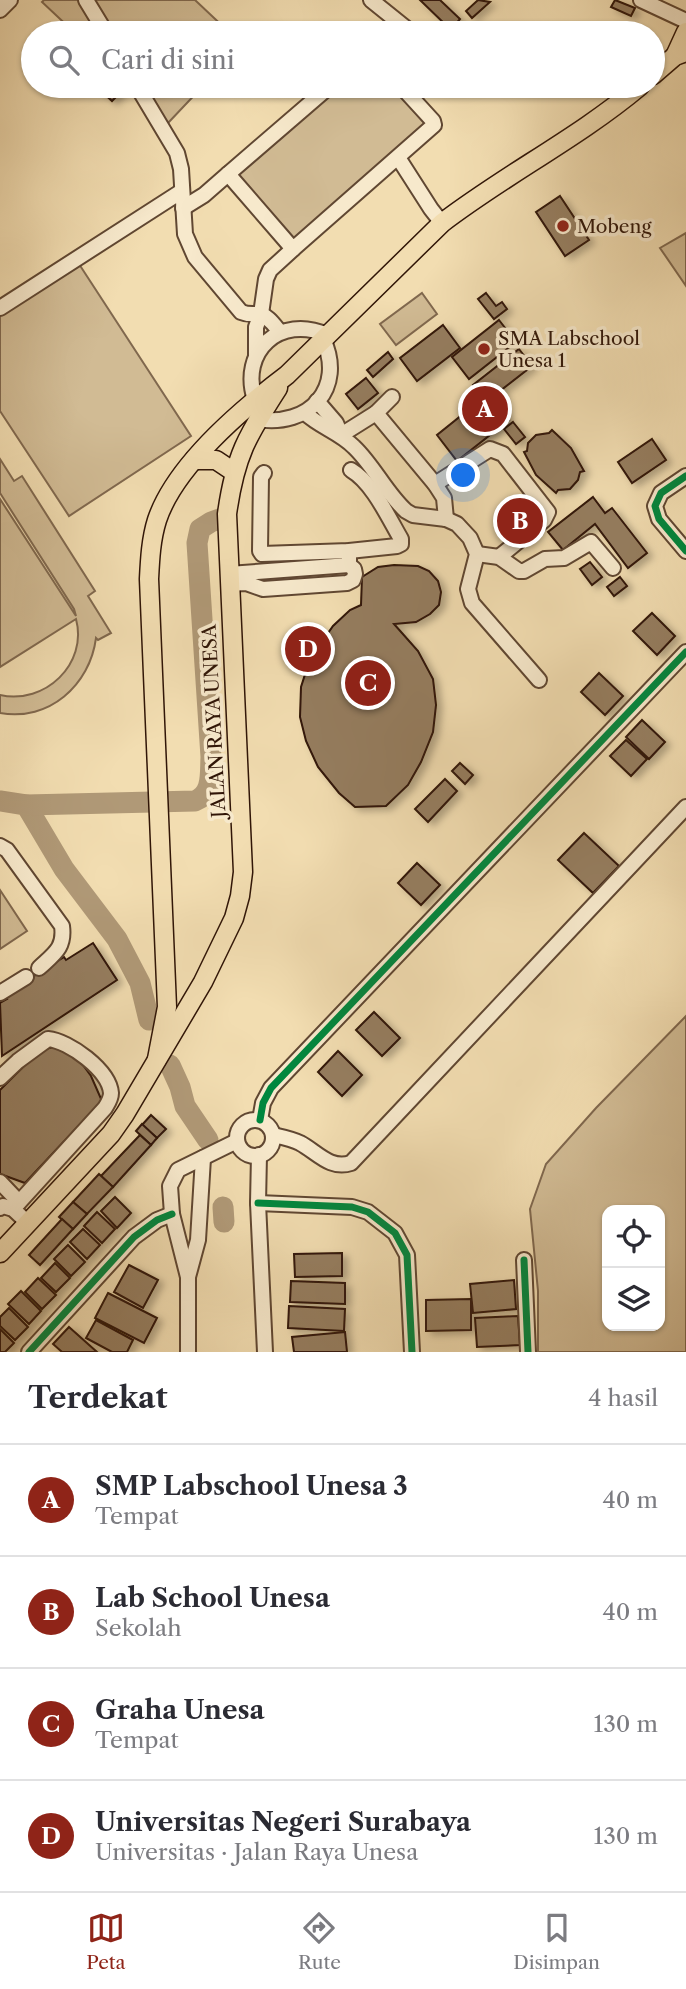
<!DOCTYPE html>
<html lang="id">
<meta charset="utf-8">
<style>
body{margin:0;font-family:"Libre Caslon Text",serif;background:#f2f2f3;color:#2b2b33}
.controls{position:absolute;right:21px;bottom:21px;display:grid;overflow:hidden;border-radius:14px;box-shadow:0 2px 5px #0004}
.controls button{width:63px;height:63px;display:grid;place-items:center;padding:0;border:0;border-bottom:2px solid #e1e1e2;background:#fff;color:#2b2b33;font:35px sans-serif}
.you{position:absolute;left:464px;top:476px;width:24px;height:24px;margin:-18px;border:5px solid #fff;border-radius:50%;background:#1a73e8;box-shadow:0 0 0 10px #1a73e833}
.badge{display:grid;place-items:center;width:46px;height:46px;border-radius:50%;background:#8f2418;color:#fff;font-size:23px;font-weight:700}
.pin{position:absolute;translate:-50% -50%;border:4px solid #fff;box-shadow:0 2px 7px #0006}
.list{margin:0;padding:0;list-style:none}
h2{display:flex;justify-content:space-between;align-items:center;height:91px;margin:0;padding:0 28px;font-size:30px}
h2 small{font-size:23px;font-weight:400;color:#7c7c81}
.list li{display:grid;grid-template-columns:46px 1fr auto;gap:21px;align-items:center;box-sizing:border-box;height:112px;padding:0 28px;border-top:2px solid #e1e1e2}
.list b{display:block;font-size:26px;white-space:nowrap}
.list p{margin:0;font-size:23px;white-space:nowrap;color:#7c7c81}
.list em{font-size:23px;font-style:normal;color:#7c7c81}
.icon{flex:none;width:38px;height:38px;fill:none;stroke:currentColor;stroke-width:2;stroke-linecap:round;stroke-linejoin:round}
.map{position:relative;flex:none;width:686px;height:1352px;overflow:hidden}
.search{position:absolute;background:#fff;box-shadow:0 2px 5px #0004;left:21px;right:21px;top:21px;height:77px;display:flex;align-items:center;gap:18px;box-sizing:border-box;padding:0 24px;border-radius:38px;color:#7c7c81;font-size:26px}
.sheet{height:539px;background:#fff}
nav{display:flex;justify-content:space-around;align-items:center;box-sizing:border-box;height:98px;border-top:2px solid #e1e1e2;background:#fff;font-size:19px;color:#7c7c81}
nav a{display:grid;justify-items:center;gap:4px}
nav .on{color:#8f2418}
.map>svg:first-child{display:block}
.green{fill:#d1bb94;stroke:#80684e;stroke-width:2;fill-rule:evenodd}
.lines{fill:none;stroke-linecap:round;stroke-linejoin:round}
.river{stroke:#b09977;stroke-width:21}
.building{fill:#957d5f;stroke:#301507;stroke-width:2;filter:url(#shadow)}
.minor-casing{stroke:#604732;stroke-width:18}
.major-casing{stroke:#301507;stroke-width:21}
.minor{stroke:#f7e9cc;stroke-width:14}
.major{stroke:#f2ddb1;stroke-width:18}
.cycleway-casing{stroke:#f7e9cc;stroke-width:11}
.cycleway{stroke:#00873e;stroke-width:7}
.poi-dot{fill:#8f2418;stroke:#f7e9cc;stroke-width:2.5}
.labels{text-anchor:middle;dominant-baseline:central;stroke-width:7;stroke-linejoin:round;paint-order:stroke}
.poi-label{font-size:19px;fill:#301507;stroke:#f7e9cc;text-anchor:start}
.street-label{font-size:19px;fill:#301507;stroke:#f7e9cc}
</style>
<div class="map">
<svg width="686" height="1352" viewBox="0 0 686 1352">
<defs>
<filter id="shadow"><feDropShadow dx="5.5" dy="3.5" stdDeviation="3.5" flood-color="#0004"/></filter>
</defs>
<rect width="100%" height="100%" fill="#f2ddb1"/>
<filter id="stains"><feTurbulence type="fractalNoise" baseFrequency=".00286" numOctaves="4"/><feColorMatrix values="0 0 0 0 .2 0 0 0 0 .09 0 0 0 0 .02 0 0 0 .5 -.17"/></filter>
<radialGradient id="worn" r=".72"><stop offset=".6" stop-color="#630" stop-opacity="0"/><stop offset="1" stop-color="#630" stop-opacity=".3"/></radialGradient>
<g class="green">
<polygon points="44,0 195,0 230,33 75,33 42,2"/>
<polygon points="129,86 203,86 168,123"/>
<polygon points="337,86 392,86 427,126 293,243 234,176"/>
<polygon points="686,233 686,286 660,248"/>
<polygon points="79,264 191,436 69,516 0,411 0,316"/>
<polygon points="422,293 437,314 396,345 380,324"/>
<path d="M0,459L14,481L22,476L95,591L88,596L111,633L98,640L96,638C90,685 49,722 0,713V695C45,705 88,664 76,619L0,667V499L76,616L74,609L0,493Z"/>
<polygon points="0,890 27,931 0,949"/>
<path d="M686,1016V1352H538V1291L530,1209L546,1164L596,1108ZM607,1210H660V1326H607Z"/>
</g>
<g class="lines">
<g class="river">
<polyline points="0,801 26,805 64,869 117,939 140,983 149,1020"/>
<path d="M26,805L195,801C213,794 210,774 211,757L197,543L200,529L211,522L222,518"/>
<polyline points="170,1065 180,1087 185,1106 208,1140"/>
<polyline points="223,1207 224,1222"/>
</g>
</g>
<g class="building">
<polygon points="420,0 440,0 460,19 451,30"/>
<polygon points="478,0 490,2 472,18 466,11"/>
<polygon points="615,0 635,8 631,16 611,7"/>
<polygon points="96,86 113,86 120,93 112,101"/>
<polygon points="560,196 589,240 565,256 536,212"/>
<polygon points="486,293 496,306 502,302 507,309 494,319 478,299"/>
<polygon points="499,320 516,342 469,379 452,357"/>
<polygon points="443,325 460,348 417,381 400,358"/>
<polygon points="519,349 532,366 491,398 509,420 457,461 437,435 483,398 473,385"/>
<polygon points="388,352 393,359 373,377 367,370"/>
<polygon points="366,378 378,393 358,409 346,394"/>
<polygon points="513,422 525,437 516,444 504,429"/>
<polygon points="552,430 571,448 584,471 580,472 578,480 570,489 558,490 556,493 536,475 524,452 527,451 528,443 536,435 549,433"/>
<polygon points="652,439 666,460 632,483 618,462"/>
<polygon points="593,497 605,513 612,508 647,553 628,568 595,524 563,550 548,532"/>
<polygon points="590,562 602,577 592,585 580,569"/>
<polygon points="394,565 418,566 429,571 438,581 441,592 439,605 430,614 416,622 394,624 418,651 433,679 436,705 433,732 421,762 408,785 386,806 355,807 339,793 318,767 306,741 300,717 301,687 310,659 333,626 350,610 361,605 362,577 378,567"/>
<polygon points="620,577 627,586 614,596 607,587"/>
<polygon points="652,613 675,636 657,655 633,631"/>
<polygon points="599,673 623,696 605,715 581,692"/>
<polygon points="642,720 665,742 649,759 626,737"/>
<polygon points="626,740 647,759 631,776 610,756"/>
<polygon points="460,763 473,775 465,784 452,771"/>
<polygon points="445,779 457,791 428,822 415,809"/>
<polygon points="584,833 619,866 593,893 558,860"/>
<polygon points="417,863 440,885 421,905 398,883"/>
<polygon points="93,943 117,980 2,1056 0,1003 7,999 4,995 64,957 66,960"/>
<polygon points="374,1012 400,1038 382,1056 356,1030"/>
<polygon points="54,1047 71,1055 83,1065 91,1076 102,1101 25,1183 0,1174 0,1090 40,1050"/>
<polygon points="338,1051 362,1075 342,1096 318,1072"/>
<polygon points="151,1115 166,1129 157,1138 142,1125"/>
<polygon points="142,1124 157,1138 151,1145 136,1131"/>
<polygon points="140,1135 151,1145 113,1187 101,1176"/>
<polygon points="99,1174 113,1187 87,1214 73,1202"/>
<polygon points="115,1197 131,1213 117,1228 101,1211"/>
<polygon points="73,1202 87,1214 73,1229 59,1217"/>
<polygon points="97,1212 115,1229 102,1243 84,1226"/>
<polygon points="62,1219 73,1229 40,1265 29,1255"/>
<polygon points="83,1229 100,1245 87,1259 70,1242"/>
<polygon points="68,1245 85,1262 71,1276 54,1259"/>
<polygon points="342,1253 342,1276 295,1277 294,1254"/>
<polygon points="55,1263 70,1278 56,1292 41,1278"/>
<polygon points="129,1265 158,1280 143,1308 114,1292"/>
<polygon points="38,1278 56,1295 42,1309 25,1292"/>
<polygon points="514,1280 516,1309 473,1313 470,1284"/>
<polygon points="291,1281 345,1283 345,1304 290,1302"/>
<polygon points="21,1291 41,1311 29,1324 8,1304"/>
<polygon points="108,1293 157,1318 144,1343 95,1318"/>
<polygon points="471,1299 471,1330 426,1331 426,1300"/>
<polygon points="289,1306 345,1309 344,1331 288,1328"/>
<polygon points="9,1308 28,1327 15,1340 0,1326 0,1317"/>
<polygon points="518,1316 520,1345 477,1347 475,1318"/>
<polygon points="96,1320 133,1340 127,1352 112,1352 86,1338"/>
<polygon points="69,1327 97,1352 62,1352 53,1344"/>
<polygon points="0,1329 14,1343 5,1352 0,1352"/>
<polygon points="345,1332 347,1352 294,1352 292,1337"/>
</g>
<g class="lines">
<defs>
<g id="minor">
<polyline points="86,0 106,33"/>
<polyline points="371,0 412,33"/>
<polyline points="641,0 686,21"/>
<polyline points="0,10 10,0"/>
<path d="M137,86L177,153L181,169L185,234L195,257L241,312C248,315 251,314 258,314C268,315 274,325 280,332"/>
<polyline points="330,86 228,174 293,249 434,125 433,121 401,86"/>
<polyline points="399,159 431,209 442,223"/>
<polyline points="183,208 204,195 228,174"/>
<polyline points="0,308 182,191"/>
<polyline points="256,356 256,327 261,314 266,279 270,270 293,249"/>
<path d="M255,400C239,351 280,314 327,335"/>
<polyline points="317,401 336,423 341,435 376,413 392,397"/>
<path d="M305,413C320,427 339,432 354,447C374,466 386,493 406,511L413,515L446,519L457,524L470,538L477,554L468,589L472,603L539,680"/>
<polyline points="376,413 435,484 444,498 446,519"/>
<path d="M257,419C309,428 346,388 323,339"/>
<path d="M264,473L261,477L260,551L262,554L349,551L397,546L401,544V539C388,517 373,483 351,470"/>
<polyline points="686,476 661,493 655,506 659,519 686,551"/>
<polyline points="435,484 490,449 503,454 548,512 544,520 499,557"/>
<polyline points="477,554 499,557 519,571 524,571 545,559 564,558 591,542 613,568"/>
<polyline points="229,574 349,565"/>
<polyline points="229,584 246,583 263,589 347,583 353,580 355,574 354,569 349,565 349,551"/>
<path d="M0,846L7,850L62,926C65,948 54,954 39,968"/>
<polyline points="0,993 26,977"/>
<path d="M0,1078L18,1061L48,1039C69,1041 109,1070 111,1093C111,1099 108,1103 105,1108L13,1209"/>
<circle cx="255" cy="1138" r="18"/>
<polyline points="260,1120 263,1103 271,1088 686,652"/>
<path d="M273,1135C282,1137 292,1139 300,1143C317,1152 330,1170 351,1163L686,807"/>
<polyline points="259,1155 258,1203 265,1352"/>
<polyline points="0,1182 19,1202"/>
<polyline points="258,1203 352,1207 368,1212 395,1233 407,1255 412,1352"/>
<polyline points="0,1208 3,1206 13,1209 28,1223"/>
<polyline points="524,1260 528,1352"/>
<polyline points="188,1277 198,1240 203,1158"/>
<polyline points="29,1352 134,1237 157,1220 172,1214"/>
<polyline points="188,1352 188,1277 172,1214 170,1186 178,1170 237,1141"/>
</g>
<g id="major">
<polyline points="675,56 686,32"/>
<polyline points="653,75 675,56 686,52"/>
<polyline points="194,460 216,460 234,472"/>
<path d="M157,1059L167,1007L149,579C150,559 151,539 157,520C175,466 242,409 287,375L442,223C506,174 578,138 640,86"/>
<path d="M0,1253L111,1134L125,1114L203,982L234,918L240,896L243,872L227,514C235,456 247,436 278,388"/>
</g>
</defs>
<use href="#minor" class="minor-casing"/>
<use href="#major" class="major-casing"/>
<use href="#minor" class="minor"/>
<use href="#major" class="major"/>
<defs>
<g id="cycleway">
<polyline points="686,476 661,493 655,506 659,519 686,551"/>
<polyline points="260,1120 263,1103 271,1088 686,652"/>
<polyline points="258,1203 352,1207 368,1212 395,1233 407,1255 412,1352"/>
<polyline points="524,1260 528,1352"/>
<polyline points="29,1352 134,1237 157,1220 172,1214"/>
</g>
</defs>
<use href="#cycleway" class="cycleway-casing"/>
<use href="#cycleway" class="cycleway"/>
</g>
<g class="poi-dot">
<circle cx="563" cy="226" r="7"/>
<circle cx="484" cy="349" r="7"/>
</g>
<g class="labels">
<g class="poi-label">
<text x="577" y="226">Mobeng</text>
<text x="498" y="338">SMA Labschool<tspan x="498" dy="22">Unesa 1</tspan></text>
</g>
<g class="street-label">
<text transform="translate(214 721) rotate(-93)">JALAN RAYA UNESA</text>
</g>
</g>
<rect width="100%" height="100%" filter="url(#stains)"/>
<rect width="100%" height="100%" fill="url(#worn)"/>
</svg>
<div class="controls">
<button><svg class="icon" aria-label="locate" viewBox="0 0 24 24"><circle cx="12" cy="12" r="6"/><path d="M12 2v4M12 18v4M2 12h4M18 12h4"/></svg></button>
<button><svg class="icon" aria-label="layers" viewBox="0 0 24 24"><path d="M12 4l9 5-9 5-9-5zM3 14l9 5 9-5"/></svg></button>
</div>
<div class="you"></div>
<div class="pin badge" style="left:485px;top:409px">A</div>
<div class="pin badge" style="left:520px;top:521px">B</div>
<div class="pin badge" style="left:368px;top:683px">C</div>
<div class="pin badge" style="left:308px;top:649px">D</div>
<div class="search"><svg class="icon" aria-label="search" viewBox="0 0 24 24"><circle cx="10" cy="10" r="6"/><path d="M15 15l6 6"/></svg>Cari di sini</div>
</div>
<section class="sheet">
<h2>Terdekat<small>4 hasil</small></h2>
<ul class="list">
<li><span class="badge">A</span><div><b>SMP Labschool Unesa 3</b><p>Tempat</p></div><em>40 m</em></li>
<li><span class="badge">B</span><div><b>Lab School Unesa</b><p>Sekolah</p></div><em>40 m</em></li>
<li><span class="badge">C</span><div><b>Graha Unesa</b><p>Tempat</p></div><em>130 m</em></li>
<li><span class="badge">D</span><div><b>Universitas Negeri Surabaya</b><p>Universitas · Jalan Raya Unesa</p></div><em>130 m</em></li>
</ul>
</section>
<nav>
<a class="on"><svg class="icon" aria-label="map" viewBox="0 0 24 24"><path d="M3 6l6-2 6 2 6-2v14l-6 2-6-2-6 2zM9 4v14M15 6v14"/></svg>Peta</a>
<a><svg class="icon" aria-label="directions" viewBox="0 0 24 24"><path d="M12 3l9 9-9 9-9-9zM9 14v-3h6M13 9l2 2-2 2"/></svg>Rute</a>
<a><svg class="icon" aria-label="saved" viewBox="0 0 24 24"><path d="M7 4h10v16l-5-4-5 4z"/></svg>Disimpan</a>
</nav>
